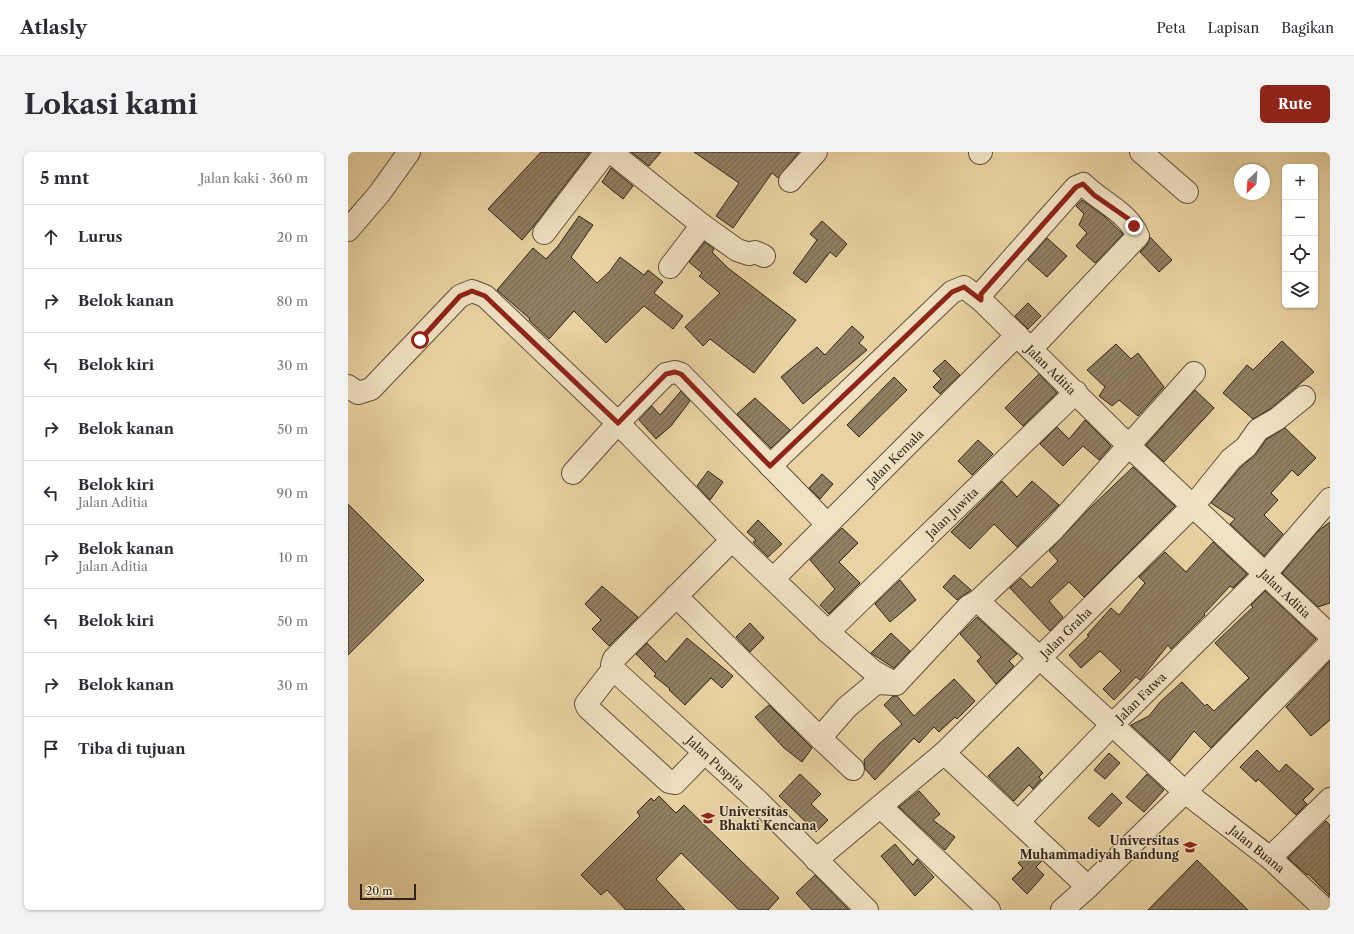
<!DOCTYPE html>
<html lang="id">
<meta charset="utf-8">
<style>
body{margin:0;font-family:"Libre Caslon Text",serif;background:#f2f2f3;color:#2b2b33}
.controls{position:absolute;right:12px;top:12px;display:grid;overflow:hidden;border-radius:6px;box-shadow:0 1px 3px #0004}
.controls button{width:36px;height:36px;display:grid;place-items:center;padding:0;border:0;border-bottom:1px solid #e1e1e2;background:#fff;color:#2b2b33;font:20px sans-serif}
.compass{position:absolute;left:886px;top:12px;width:36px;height:36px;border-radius:50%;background:#fff;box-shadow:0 1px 3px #0004;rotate:205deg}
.scale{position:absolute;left:12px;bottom:10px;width:56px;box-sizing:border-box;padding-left:4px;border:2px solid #2f251c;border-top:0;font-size:11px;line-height:14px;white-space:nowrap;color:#2f251c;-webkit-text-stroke:3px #f1e2c3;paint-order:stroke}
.stop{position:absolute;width:12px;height:12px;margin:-9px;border:3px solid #8f2418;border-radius:50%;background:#fff}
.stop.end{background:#8f2418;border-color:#fff;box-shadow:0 1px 4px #0008}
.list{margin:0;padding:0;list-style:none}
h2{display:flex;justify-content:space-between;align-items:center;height:52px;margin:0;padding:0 16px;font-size:17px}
h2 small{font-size:13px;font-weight:400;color:#7c7c81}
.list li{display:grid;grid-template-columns:26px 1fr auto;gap:12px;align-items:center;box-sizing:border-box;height:64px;padding:0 16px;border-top:1px solid #e1e1e2}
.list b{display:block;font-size:15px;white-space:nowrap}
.list p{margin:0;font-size:13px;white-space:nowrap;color:#7c7c81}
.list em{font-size:13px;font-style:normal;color:#7c7c81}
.icon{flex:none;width:22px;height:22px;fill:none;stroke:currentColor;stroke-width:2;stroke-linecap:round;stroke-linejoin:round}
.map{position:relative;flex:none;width:982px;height:758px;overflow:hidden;border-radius:6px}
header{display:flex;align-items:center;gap:24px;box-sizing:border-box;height:56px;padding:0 20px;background:#fff;border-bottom:1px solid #e1e1e2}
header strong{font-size:19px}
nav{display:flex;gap:22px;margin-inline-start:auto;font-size:14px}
.intro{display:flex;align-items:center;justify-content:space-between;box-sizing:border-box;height:96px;padding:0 24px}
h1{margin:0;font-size:28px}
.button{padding:10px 18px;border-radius:6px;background:#8f2418;color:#fff;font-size:14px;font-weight:700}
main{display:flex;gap:24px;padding:0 24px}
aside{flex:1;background:#fff;border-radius:6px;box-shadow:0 1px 3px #0004}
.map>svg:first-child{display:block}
.building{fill:url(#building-hatch);stroke:#2f251c}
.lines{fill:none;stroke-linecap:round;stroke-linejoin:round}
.minor-casing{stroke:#5e503e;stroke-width:24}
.minor{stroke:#f1e2c3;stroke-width:22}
.route{stroke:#8f2418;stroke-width:5}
.labels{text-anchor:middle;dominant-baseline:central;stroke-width:3;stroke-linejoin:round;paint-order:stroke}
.street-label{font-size:12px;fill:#2f251c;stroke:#f1e2c3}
.poi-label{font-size:12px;font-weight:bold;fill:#2f251c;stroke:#f1e2c3;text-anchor:start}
</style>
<header>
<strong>Atlasly</strong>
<nav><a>Peta</a><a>Lapisan</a><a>Bagikan</a></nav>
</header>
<div class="intro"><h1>Lokasi kami</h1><a class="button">Rute</a></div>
<main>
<aside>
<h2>5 mnt<small>Jalan kaki · 360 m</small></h2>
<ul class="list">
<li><svg class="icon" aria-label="ahead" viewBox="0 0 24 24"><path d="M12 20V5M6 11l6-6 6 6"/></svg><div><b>Lurus</b></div><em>20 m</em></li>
<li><svg class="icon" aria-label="right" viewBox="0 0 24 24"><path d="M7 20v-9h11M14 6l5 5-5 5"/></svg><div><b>Belok kanan</b></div><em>80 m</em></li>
<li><svg class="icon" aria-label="left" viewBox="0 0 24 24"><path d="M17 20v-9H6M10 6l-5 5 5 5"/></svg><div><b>Belok kiri</b></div><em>30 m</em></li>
<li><svg class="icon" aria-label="right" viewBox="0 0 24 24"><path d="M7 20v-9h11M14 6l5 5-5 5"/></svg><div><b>Belok kanan</b></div><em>50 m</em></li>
<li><svg class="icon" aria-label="left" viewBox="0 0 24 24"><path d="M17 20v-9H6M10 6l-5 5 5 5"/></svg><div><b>Belok kiri</b><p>Jalan Aditia</p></div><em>90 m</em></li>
<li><svg class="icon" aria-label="right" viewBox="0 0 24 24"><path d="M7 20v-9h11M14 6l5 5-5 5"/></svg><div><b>Belok kanan</b><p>Jalan Aditia</p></div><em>10 m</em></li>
<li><svg class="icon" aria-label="left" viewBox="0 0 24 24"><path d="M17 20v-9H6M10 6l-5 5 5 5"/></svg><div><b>Belok kiri</b></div><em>50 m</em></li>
<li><svg class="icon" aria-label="right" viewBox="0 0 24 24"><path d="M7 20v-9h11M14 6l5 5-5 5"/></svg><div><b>Belok kanan</b></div><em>30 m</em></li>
<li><svg class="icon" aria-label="arrive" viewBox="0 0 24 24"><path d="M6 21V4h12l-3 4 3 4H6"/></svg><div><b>Tiba di tujuan</b></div></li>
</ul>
</aside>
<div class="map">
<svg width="982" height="758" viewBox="0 0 982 758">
<defs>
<pattern id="building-hatch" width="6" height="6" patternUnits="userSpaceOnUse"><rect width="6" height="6" fill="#907f62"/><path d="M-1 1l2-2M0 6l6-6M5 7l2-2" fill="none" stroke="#766850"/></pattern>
</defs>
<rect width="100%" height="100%" fill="#ead3a2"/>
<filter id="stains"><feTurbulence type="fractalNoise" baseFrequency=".005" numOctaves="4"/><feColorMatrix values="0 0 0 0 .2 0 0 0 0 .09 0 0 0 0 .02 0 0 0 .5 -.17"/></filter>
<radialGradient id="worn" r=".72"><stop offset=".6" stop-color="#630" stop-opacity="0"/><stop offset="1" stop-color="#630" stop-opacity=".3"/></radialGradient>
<g class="building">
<polygon points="193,0 242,0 185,75 174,88 140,57"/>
<polygon points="283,0 313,0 301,14"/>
<polygon points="346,0 451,0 430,26 424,21 385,76 368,64 391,31"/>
<polygon points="263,16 285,34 275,47 254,30"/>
<polygon points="734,48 756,64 775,82 747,111 728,94 739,81 731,73 736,62 728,54"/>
<polygon points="231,64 245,73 223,105 249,131 262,119 272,105 296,123 300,118 315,130 306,141 335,164 325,177 296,154 258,191 226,159 201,187 181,168 182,167 149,138 185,96 198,107 210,94"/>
<polygon points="474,69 499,92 488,105 482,100 458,131 445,121 469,88 462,82"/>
<polygon points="802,85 824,108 811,120 792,100 799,93"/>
<polygon points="699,86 719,104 699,125 680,108"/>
<polygon points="357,90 366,97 364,100 380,116 448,168 406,221 362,187 355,194 337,175 372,141 351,124 354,121 341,110"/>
<polygon points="680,151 693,164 680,177 667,164"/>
<polygon points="504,174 516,185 511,191 519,198 455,252 433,225 469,195 477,203"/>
<polygon points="934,189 966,220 922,257 905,267 875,241 899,213 905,218"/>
<polygon points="768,192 783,207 790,201 816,235 790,264 771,248 764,254 751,244 757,235 739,218"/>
<polygon points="597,208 612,223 592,242 585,235 593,227 585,219"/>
<polygon points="691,222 709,241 675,274 657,256"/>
<polygon points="546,225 559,238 511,285 499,273"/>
<polygon points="847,238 866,256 816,310 798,293"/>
<polygon points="333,239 342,249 323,274 308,287 291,268 304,254 312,263"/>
<polygon points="407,246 442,278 423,296 389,262"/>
<polygon points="737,268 763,294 751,308 735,294 715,314 692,292 709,275 721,287"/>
<polygon points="937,276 968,306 950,324 944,318 923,341 930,348 916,363 935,382 916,404 882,372 887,367 863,351 892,316 908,302 919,287"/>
<polygon points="630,288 645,302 624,323 610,309"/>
<polygon points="785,315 827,354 736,445 721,430 701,449 715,465 702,479 662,436 673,426 683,436 710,409 701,399 743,355"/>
<polygon points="360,319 375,330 362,348 349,334"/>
<polygon points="474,322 485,332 472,347 461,336"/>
<polygon points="654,329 669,345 684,329 711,353 669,395 646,372 622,397 603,380"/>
<polygon points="0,352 76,428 0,503"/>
<polygon points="410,368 434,392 420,405 405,390 408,388 399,380"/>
<polygon points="982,370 982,451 970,455 934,421 971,378"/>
<polygon points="494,376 510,391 491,410 512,431 481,462 472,453 487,437 462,408"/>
<polygon points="865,390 899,422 885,436 882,434 856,462 857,463 823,497 820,493 792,528 788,525 766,548 755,537 773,519 752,499 733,516 721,503 741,484 739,483 763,456 771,463 797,431 791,425 817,400 838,420"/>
<polygon points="606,423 623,438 609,448 595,435"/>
<polygon points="552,428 568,448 542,470 527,452"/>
<polygon points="254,434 290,465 261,494 244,477 253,468 237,452"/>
<polygon points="917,439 968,487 863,596 846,579 822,609 783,573 801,564 812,550 834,530 857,554 859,552 866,559 901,526 867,491 905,455 903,453"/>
<polygon points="629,465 669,502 661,509 666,514 648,532 629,509 633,505 612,482"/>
<polygon points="402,471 416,486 402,500 388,485"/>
<polygon points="543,481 562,499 546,516 523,501"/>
<polygon points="339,486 385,524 374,536 363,526 337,553 321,538 322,537 306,524 308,522 288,502 299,491 318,510"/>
<polygon points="982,509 982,568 963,584 938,555"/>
<polygon points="606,527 627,549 609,567 607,565 591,580 586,575 571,591 566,586 527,628 517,617 516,608 531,592 554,572 536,553 545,544 549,544 566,564"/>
<polygon points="421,553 464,596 454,610 436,596 407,565"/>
<polygon points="670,595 695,621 691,625 693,628 685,637 681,633 666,649 640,624"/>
<polygon points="909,598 931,620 938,612 966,637 955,648 959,652 948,663 910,627 908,630 892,615"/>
<polygon points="761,601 772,611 757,627 746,618"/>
<polygon points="452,622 473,642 463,652 480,668 468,680 431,644"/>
<polygon points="799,622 816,638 796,660 778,645"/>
<polygon points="571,639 592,662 585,668 607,685 597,698 551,655"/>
<polygon points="764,641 774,651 751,675 740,666"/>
<polygon points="311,644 328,661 336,653 431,746 420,758 391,758 333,701 308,727 337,758 278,758 259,738 253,743 233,723 292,664 289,660 303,646 306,649"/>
<polygon points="978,669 982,673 982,744 960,722 959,723 940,706"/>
<polygon points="547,692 565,713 569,707 586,725 567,744 533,704"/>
<polygon points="683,699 694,709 688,715 696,723 679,742 664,727 675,716 670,711"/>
<polygon points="849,708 900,758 800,758"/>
<polygon points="467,723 501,758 464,758 448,741"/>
</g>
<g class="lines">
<defs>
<g id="minor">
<polyline points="263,0 354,73 389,98 401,102 407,100 416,104"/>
<polyline points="793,0 839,40"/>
<polyline points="632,1 633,0"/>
<polyline points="442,29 468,0"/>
<polyline points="0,78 31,42 61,0"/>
<polyline points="196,81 258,0"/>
<polyline points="322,115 354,73"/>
<path d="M633,148V142L728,35L735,32C753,50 780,60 790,84L683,197"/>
<polyline points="0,234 10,241 23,237 112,144 124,139 137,144 270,271 384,388 480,480 525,519 548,532"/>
<path id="s1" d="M422,314L604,140L616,135L633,148L781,294L982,483"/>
<polyline points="225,321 270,271 318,222 327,220 333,222 479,372"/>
<path id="s2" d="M425,427L669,183"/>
<polyline points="328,444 472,586 499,555 528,531 548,532 621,454 630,449"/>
<path id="s3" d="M480,480L728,240"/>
<path id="s4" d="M265,517L410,649L519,758"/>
<polyline points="472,586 505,617"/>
<polyline points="356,601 327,631 321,630 240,556 238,552 265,517 264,513 266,507 384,388"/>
<polyline points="596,601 740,735"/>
<polyline points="533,655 641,758"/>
<path id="s5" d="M670,670L764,573L917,422L982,347"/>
<polyline points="922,706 982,647"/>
<path id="s6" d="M468,708L596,601L845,354L883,307L898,295L910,278L929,267L956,245"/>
<polyline points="714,758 740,735 837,640 630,449 705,378 846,221"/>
<polyline points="978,758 922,706 837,640 982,491"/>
</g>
</defs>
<use href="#minor" class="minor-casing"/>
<use href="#minor" class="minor"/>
</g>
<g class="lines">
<polyline class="route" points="72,188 112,144 124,139 137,144 270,271 318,222 327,220 333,222 422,314 604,140 616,135 633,148 633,142 728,35 735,32 746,43 782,68 786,74"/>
</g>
<defs>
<symbol id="university-bare" viewBox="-9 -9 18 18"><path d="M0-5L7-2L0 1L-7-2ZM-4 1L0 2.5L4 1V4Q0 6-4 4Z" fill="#8f2418" stroke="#f1e2c3" stroke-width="2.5" paint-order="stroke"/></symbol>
</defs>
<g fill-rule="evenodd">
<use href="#university-bare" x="350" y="656" width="20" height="20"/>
<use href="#university-bare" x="832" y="685" width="20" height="20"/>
</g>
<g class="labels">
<g class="street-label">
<text stroke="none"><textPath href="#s1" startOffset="385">Jalan Aditia</textPath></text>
<text stroke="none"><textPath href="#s2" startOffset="172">Jalan Kemala</textPath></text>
<text stroke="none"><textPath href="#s3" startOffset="172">Jalan Juwita</textPath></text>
<text stroke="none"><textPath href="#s1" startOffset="709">Jalan Aditia</textPath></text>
<text stroke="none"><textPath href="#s6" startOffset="338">Jalan Graha</textPath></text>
<text stroke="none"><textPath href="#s5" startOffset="175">Jalan Fatwa</textPath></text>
<text stroke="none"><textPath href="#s4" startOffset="139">Jalan Puspita</textPath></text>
<text transform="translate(909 697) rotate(39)">Jalan Buana</text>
</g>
<g class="poi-label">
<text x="371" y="659">Universitas<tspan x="371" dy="14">Bhakti Kencana</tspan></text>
<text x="831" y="688" text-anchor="end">Universitas<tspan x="831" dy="14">Muhammadiyah Bandung</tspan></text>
</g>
</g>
<rect width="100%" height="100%" filter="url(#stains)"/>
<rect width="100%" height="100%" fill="url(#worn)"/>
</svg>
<div class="controls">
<button>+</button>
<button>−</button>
<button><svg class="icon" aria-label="locate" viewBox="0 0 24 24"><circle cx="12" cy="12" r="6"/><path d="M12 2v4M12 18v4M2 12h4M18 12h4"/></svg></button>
<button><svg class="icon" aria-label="layers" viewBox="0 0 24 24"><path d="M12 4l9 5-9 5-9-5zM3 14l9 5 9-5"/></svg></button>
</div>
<svg class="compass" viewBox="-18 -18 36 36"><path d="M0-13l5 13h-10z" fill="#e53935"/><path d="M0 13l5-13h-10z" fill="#7c7c81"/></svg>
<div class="scale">20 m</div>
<div class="stop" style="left:72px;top:188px"></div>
<div class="stop end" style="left:786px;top:74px"></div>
</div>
</main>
